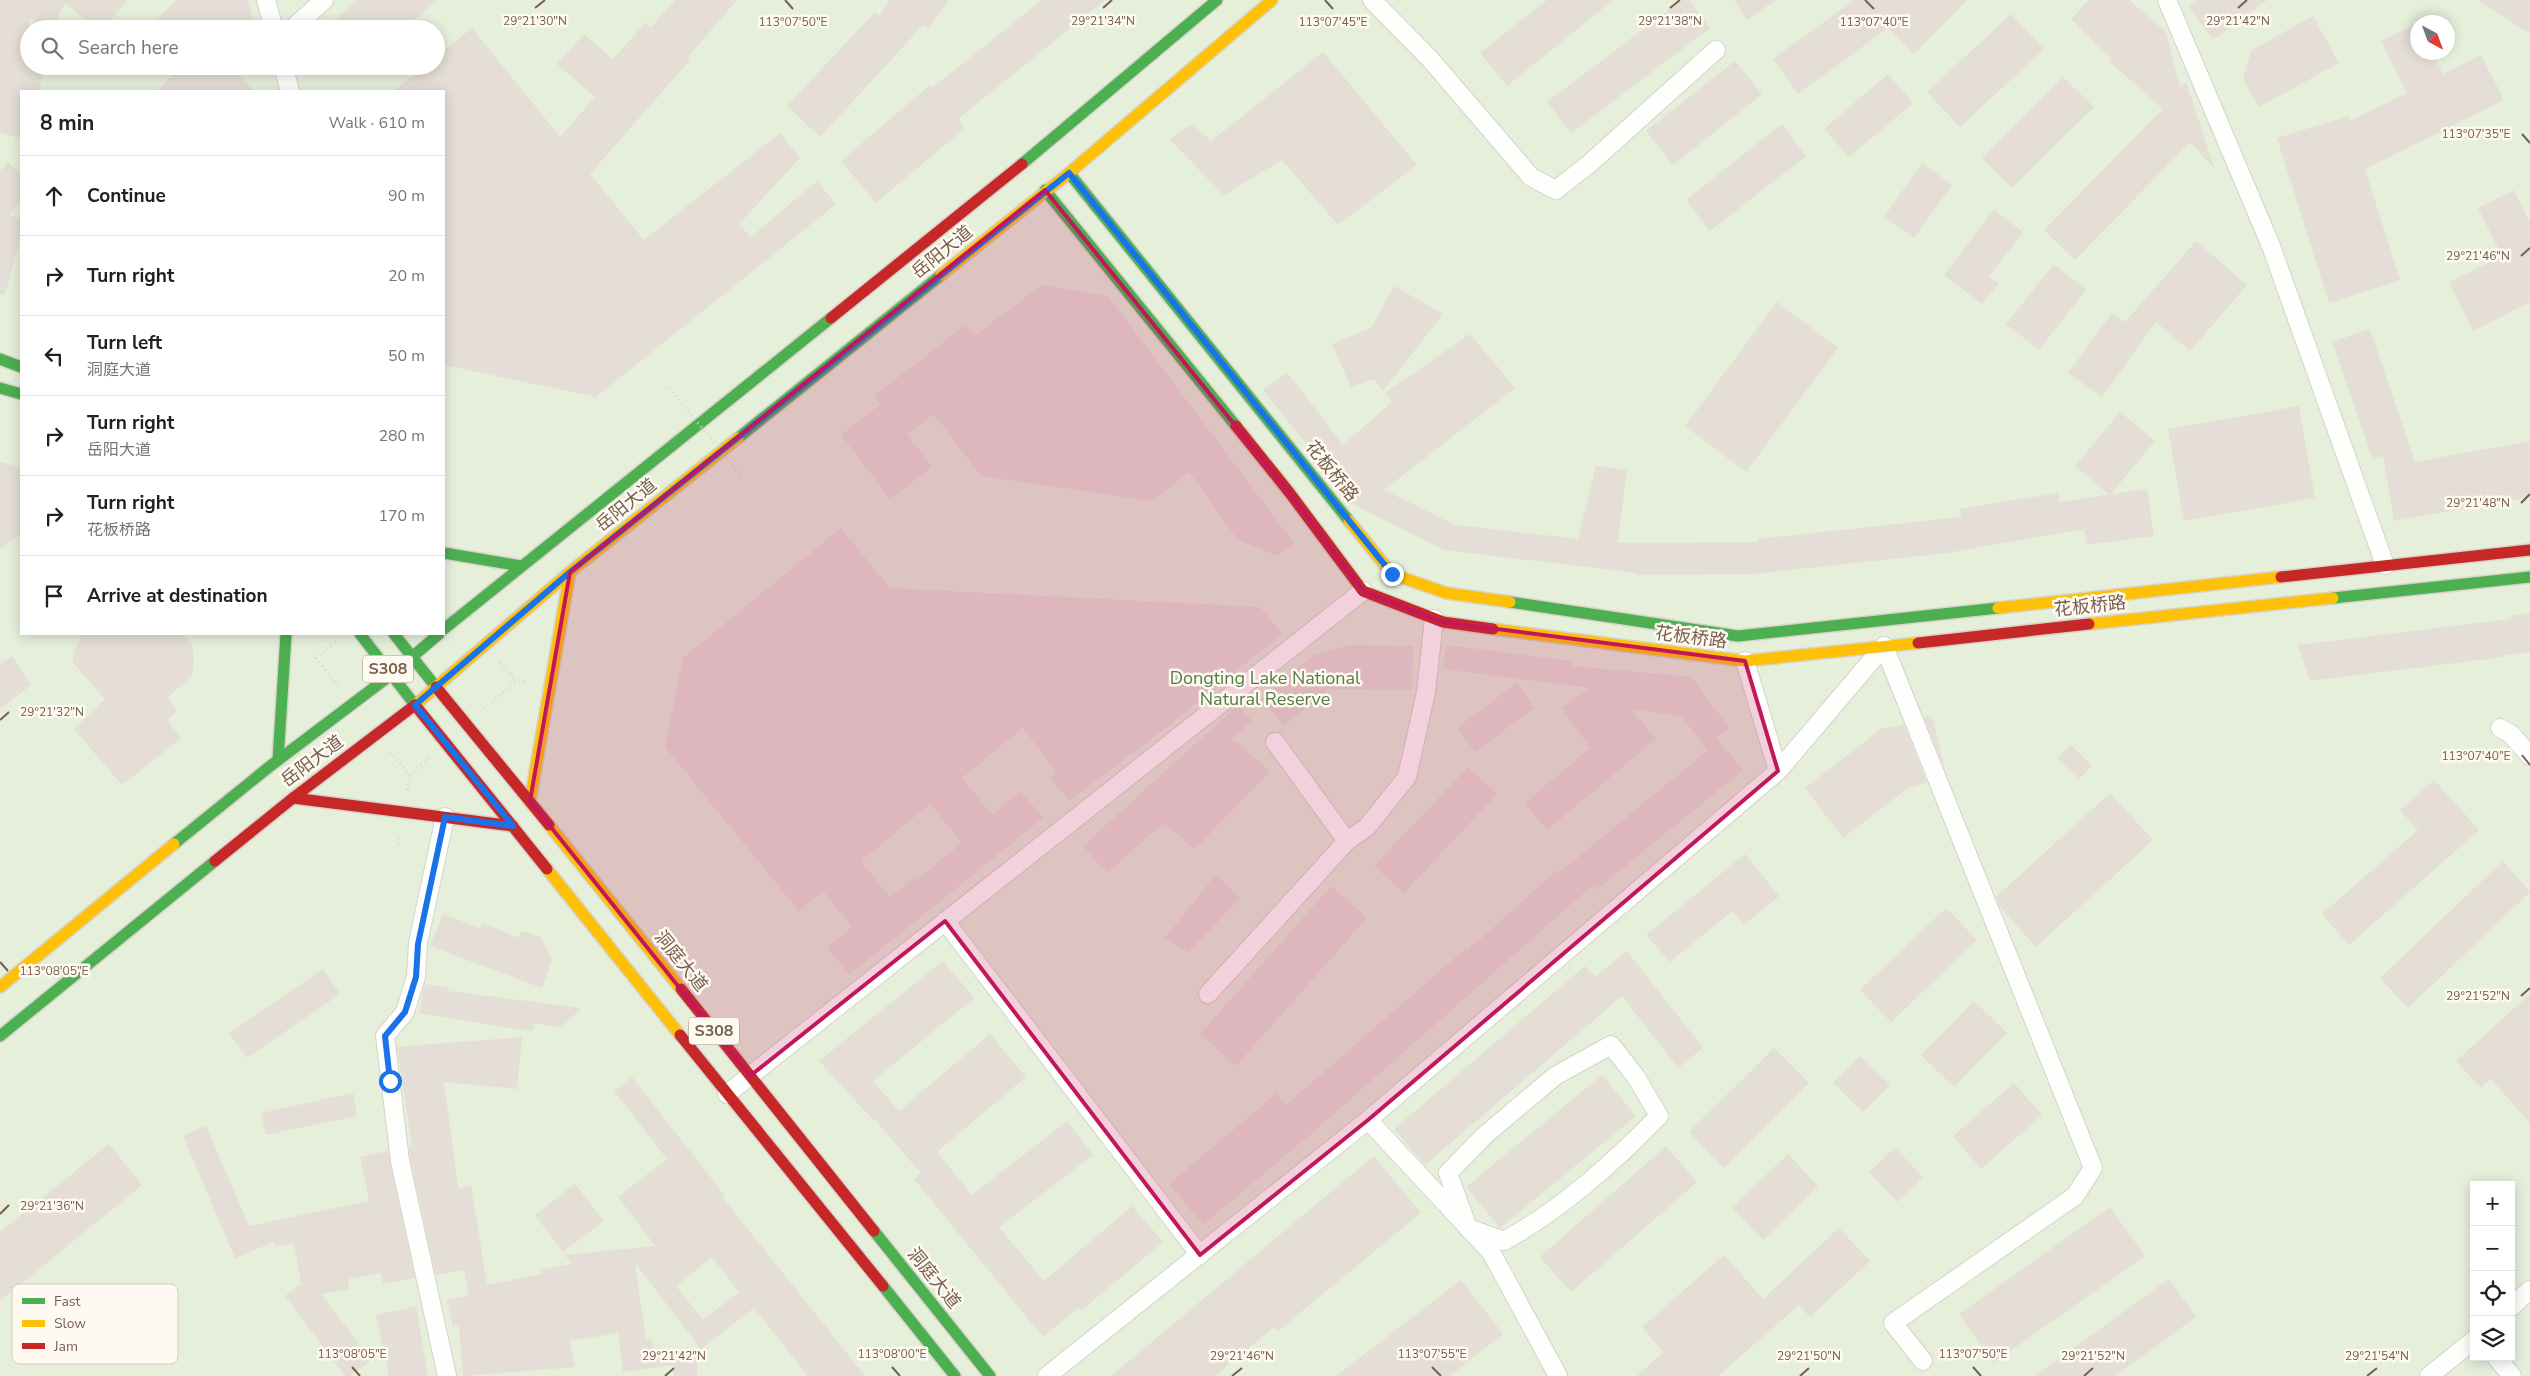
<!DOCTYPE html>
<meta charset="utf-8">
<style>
body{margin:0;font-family:"Nunito Sans","Noto Sans SC",sans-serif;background:#f2f2f2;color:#202124}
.controls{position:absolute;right:15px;bottom:15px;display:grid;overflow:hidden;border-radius:0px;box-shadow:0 2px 12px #0003}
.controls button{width:45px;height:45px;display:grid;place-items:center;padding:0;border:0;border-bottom:1px solid #e0e0e0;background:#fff;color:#202124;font:25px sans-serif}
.compass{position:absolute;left:2410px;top:15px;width:45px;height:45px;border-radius:50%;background:#fff;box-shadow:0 2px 12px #0003;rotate:139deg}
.stop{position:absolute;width:15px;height:15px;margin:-11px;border:4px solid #1a73e8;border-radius:50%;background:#fff}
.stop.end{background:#1a73e8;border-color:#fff;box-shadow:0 1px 5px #0008}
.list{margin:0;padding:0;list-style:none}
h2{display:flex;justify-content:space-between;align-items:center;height:65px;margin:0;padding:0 20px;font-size:21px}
h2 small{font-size:16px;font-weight:400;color:#757577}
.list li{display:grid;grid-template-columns:32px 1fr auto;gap:15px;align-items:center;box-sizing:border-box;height:80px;padding:0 20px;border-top:1px solid #e0e0e0}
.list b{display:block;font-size:19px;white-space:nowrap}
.list p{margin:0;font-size:16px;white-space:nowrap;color:#757577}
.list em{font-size:16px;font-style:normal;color:#757577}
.icon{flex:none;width:28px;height:28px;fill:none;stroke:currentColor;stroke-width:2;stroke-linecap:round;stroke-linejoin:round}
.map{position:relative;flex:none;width:2530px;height:1376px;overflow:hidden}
.search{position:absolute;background:#fff;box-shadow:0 2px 12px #0003;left:20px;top:20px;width:425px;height:55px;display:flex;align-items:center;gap:12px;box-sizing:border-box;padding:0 18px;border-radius:28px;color:#757577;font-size:19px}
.panel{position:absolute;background:#fff;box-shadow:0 2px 12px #0003;left:20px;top:90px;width:425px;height:545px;border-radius:0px}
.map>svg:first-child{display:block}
.green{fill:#e5efda;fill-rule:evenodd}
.building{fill:#e5ded6;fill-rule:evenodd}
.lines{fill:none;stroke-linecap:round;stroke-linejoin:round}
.street-casing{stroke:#d7d2cd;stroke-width:20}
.fast-casing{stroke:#d8d2cb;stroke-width:14}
.slow-casing{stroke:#d8d2cb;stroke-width:14}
.jam-casing{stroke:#d8d2cb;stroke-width:14}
.path{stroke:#dad5d0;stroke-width:3;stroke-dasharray:1 4;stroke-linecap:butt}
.street{stroke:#fefefd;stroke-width:18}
.fast{stroke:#4caf50;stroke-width:11}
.slow{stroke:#ffc107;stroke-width:11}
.jam{stroke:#c62828;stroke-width:11}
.path-bridge{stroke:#dad5d0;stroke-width:3;stroke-dasharray:1 4;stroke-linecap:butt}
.route{stroke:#1a73e8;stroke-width:6}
.marked{fill:#c2185b;fill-opacity:0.2;stroke:#c2185b;stroke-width:4;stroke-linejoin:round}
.ticks{fill:none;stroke:#775e4e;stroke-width:2}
.labels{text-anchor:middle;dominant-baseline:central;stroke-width:5;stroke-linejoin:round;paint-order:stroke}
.shield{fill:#fffaf1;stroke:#a08d7f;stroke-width:1}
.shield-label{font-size:16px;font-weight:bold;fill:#775e4e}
.street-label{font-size:18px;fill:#775e4e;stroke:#fffaf1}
.park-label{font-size:18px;fill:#547c45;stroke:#fffaf1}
.key{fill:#fffaf1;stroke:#d6cbc0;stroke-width:1}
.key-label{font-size:14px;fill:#775e4e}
.ticks-label{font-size:12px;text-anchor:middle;fill:#775e4e;stroke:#fffaf1;stroke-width:5;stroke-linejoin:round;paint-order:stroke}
</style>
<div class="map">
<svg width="2530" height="1376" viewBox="0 0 2530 1376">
<rect width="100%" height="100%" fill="#f8f5ef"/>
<path class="green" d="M0,0H2530V1376H0ZM2418,22H2448V52H2418ZM29,29H436V66H29ZM21,91H444V634H21ZM2474,1185H2511V1357H2474Z"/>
<g class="building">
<polygon points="0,0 127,0 104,29 96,29 65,3 52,28 29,18 29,66 45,66 39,91 21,91 21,138 0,133"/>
<polygon points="177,0 248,0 255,29 147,29"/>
<polygon points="358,0 437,0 403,29 325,29"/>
<polygon points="675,0 737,0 687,58 690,60 590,174 644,240 780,133 800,158 739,224 751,237 817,181 836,204 596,397 444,365 444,91 394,91 425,66 436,66 436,57 472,28 560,137 595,97 557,64 584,34 613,59 646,22 651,27"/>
<polygon points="890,0 949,0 928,29 923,25 820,137 787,106 875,12 879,16"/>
<polygon points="1042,0 1105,0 958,119 965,128 876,203 841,161 930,85 932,88"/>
<polygon points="1547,0 1613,0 1507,86 1480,53"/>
<polygon points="1682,0 1689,0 1710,28 1571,133 1547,102"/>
<polygon points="1734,0 1776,0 1747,20"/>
<polygon points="1854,0 1967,0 1914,54 1888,28 1798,94 1773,59"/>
<polygon points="2089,0 2129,0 2166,32 2180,87 2186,82 2215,170 2190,142 2075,260 2044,230 2163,109 2109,61 2111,58 2071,19"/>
<polygon points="2197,0 2267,0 2213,40 2188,6"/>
<polygon points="2478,0 2530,0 2530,34"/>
<polygon points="2011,14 2044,49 1960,127 1927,92"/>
<polygon points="2313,16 2339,63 2259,107 2243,79 2251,51"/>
<polygon points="2418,23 2418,52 2432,52 2443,74 2481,55 2504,100 2365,169 2400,280 2329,303 2277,138 2348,116 2350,121 2407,93 2381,41"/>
<polygon points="1323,52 1417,165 1338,225 1282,160 1224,195 1169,139 1192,124 1211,141"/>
<polygon points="1735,61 1762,94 1673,165 1646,131"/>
<polygon points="182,66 230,66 254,91 157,91"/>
<polygon points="1888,74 1913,103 1849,157 1824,129"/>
<polygon points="2063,77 2094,107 2012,188 1982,158"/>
<polygon points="1782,124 1806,156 1710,231 1686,200"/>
<polygon points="8,162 21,173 21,201 9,215 21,219 21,236 5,295 0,294 0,171"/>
<polygon points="1922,163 1952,185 1914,238 1884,217"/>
<polygon points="2514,190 2530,223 2530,302 2473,331 2449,282 2502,256 2478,208"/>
<polygon points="1994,210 2023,232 1989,276 1999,283 1982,304 1944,275"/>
<polygon points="2196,241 2247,285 2190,351 2156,322 2102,397 2068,373 2112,313 2125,322"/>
<polygon points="2054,264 2086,290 2039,350 2006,324"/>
<polygon points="1042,285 1108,296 1294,543 1277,556 1237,539 1189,472 1152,501 981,476 934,414 907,434 932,467 890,499 841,435 881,404 875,395 966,325 974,336"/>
<polygon points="1394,286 1443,314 1383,391 1374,379 1351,387 1332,344 1371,328"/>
<polygon points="1777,302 1838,348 1746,472 1685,426"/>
<polygon points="2370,329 2415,462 2530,441 2530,497 2394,521 2383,456 2373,460 2332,342"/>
<polygon points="1470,334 1515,388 1384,490 1455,525 1578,539 1596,466 1627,470 1618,543 1758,542 1758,539 1961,517 1960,509 2058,493 2059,502 2147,489 2154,536 2087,545 2084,529 1947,553 1752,574 1637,575 1637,573 1444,550 1356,506 1263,390 1287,372 1343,445 1392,402 1385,393"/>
<polygon points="2299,406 2315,498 2184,521 2168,429"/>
<polygon points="2120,412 2155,441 2110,495 2075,466"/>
<polygon points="0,462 21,467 21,534 0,549"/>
<path d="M841,528L890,588L1260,607L1282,634L1153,738L1069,801L1051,778L1057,773L1023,728L962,778L992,815L1021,791L1043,818L849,975L827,947L852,927L823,891L799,911L665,747L683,658ZM930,804L962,843L915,881L913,879L890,897L861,861Z"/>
<polygon points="2530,613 2530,652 2503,655 2504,657 2310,681 2298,645 2511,619 2511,616"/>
<polygon points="82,634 182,634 192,644 194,659 192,676 168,697 177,711 167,720 181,738 122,785 74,729 105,699 73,663 74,651"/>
<polygon points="1350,645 1413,646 1412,690 1329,689 1284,726 1261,699 1314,655"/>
<polygon points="1446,645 1572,661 1571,666 1692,677 1729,728 1716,737 1743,770 1596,890 1593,885 1311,1134 1203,1225 1169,1184 1277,1093 1286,1105 1465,949 1467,951 1557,870 1559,873 1707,751 1682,716 1631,709 1656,739 1547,830 1525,803 1590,748 1562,708 1591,688 1443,669"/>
<polygon points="12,656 31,685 0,709 0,665"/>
<polygon points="1517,683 1535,708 1475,752 1457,728"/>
<polygon points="1238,705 1252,721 1232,739 1270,771 1195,849 1163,823 1107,873 1083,846"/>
<polygon points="1932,716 1945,770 1924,718"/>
<polygon points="1904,724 1927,783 1908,788 1843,838 1805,788 1881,729"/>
<polygon points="2071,745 2092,766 2079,779 2057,758"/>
<polygon points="1468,767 1497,794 1404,893 1374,866"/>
<polygon points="2434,780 2479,830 2349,945 2322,914 2418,830 2400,810"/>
<polygon points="2110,793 2153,840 2036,947 2000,907 1996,897"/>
<polygon points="1745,854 1779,896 1744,925 1732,911 1670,962 1646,935"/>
<polygon points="2503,861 2530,892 2408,1008 2380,978"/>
<polygon points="1216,874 1240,898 1188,953 1165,938"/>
<polygon points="1331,886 1367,918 1236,1066 1200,1034"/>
<polygon points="1946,908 1977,940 1891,1022 1860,990"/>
<polygon points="443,914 480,928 482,923 519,938 521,931 541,937 552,959 542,988 430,946"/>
<polygon points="1627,951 1703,1048 1678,1068 1622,996 1425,1165 1394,1129 1585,966 1595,977"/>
<polygon points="943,961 974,998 873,1081 899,1111 990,1034 1026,1077 937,1152 972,1195 1067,1121 1093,1155 999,1227 1044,1281 1132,1206 1163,1242 1082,1310 1079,1307 1043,1337 914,1179 921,1173 875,1120 874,1121 819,1061"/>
<polygon points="323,969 340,994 247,1058 229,1033"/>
<polygon points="425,984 449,988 448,991 582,1008 560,1028 534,1023 533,1031 517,1029 419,1013"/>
<polygon points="2530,994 2530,1123 2491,1079 2481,1088 2456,1061"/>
<polygon points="1974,1001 2007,1033 1954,1087 1921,1055"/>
<path d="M522,1037L517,1089L444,1082L458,1188L471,1185L487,1285L542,1274L541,1270L572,1264L565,1255L655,1246L618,1197L667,1159L614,1091L632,1077L725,1196L723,1198L865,1376H808L754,1308L701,1349L635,1263L646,1340L652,1339L654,1352L698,1349L697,1376H674V1365L623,1372L618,1333L570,1341L575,1367L463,1376L459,1326L453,1327L447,1300L469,1295L464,1270L436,1275L410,1159L409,1146H412L397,1047ZM712,1257L739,1292L703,1320L676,1286Z"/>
<polygon points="1774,1048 1809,1083 1724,1168 1689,1132"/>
<polygon points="1860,1056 1890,1085 1863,1112 1833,1083"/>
<polygon points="1602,1075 1636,1116 1500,1228 1466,1187"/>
<polygon points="2014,1083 2042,1115 1981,1169 1953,1136"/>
<polygon points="353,1093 357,1116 266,1135 261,1113"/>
<polygon points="206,1126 249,1226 369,1201 360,1157 388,1151 415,1278 383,1284 381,1273 348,1279 349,1289 321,1294 371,1360 350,1376 345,1376 285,1296 301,1284 294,1243 275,1247 274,1242 235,1258 183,1136"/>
<polygon points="109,1144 142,1185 0,1301 0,1232"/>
<polygon points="1666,1146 1697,1182 1571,1292 1540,1257"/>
<polygon points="1895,1148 1923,1177 1897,1202 1869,1172"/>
<polygon points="1788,1154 1818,1186 1763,1240 1732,1208"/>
<polygon points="1374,1156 1421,1213 1278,1331 1274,1327 1215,1376 1111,1376"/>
<polygon points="575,1184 604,1221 563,1252 535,1215"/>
<polygon points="2110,1207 2145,1256 1993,1363 1959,1314"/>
<polygon points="1839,1228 1870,1261 1810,1317 1799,1305 1718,1376 1637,1376 1663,1352 1642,1327 1724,1255 1763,1299"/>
<polygon points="2169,1279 2196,1317 2115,1376 2035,1376"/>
<polygon points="1461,1280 1503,1334 1449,1376 1336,1376"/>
<polygon points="416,1306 428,1376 389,1376 376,1315"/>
</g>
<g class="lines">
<defs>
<g id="street">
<polyline points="266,0 274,29"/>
<polyline points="1372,0 1430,59 1531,177 1556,190 1589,164 1716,50"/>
<polyline points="2167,0 2271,246 2385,565"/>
<polyline points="292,29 324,0"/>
<polyline points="283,66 290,91"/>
<polyline points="1745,661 1778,771"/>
<polyline points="2500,728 2511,734 2530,756"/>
<polyline points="1275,742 1347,841"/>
<polyline points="445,817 418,943 416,977 405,1012 385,1036 400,1161 447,1376"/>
<polyline points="945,921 1200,1255"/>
<polyline points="1208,994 1347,841 1367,827 1407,777 1426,692 1434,619"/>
<path d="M1611,1045L1636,1077L1659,1116C1613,1163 1562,1209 1504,1241L1468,1228L1448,1173L1484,1136L1555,1076Z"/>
<polyline points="727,1094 1363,591"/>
<polyline points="1368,1120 1491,1252 1558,1376"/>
<polyline points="2511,1307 2530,1290"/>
<polyline points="2496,1357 2512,1376"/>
<polyline points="1047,1376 1368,1120 1778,771 1884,646 2093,1168 2075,1196 1893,1323 1923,1361"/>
<polyline points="2429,1376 2474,1340"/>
</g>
<g id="fast">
<polyline points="1022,164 1217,0"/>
<polyline points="1069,173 1349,521"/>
<polyline points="1045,190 1236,426"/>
<polyline points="0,359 21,367"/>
<polyline points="0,388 21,394"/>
<polyline points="738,438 941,275"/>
<polyline points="444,553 521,566"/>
<polyline points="2333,598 2530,577"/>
<polyline points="1510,602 1738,636 1998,608"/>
<polyline points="444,629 831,318"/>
<polyline points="360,634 415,705"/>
<polyline points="394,634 436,687"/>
<polyline points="278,760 286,634"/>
<polyline points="174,844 269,767 392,674 439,634"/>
<polyline points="0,1036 215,861"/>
<polyline points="874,1231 990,1376"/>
<polyline points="883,1286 955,1376"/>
</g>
<g id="slow">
<polyline points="941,275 1069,173 1272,0"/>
<polyline points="1349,521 1392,574 1446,593 1510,602"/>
<polyline points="1998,608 2281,577"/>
<polyline points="2089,624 2333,598"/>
<polyline points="1493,629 1745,661 1918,643"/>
<polyline points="415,705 570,572 738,438"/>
<polyline points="530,801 570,572"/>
<polyline points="549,825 681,989"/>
<polyline points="547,869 680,1035"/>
<polyline points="0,987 174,844"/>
</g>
<g id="jam">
<polyline points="831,318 1022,164"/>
<polyline points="1236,426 1289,492 1363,591 1443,622 1493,629"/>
<polyline points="2281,577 2530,550"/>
<polyline points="1918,643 2089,624"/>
<polyline points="436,687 549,825"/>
<polyline points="415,705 547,869"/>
<polyline points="293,798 513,826"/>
<polyline points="215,861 293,798 415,705"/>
<polyline points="681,989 874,1231"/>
<polyline points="680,1035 883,1286"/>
</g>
</defs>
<use href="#street" class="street-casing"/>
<use href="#fast" class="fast-casing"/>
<use href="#slow" class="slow-casing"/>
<use href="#jam" class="jam-casing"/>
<g class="path">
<polyline points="500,662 516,681"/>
<polyline points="338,686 316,658 339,639"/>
<polyline points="484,709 516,681 527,681"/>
<polyline points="390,752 410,775 429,758"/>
<polyline points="407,790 410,775"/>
<polyline points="399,845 400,835"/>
</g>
<use href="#street" class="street"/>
<use href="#fast" class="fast"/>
<use href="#slow" class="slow"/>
<use href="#jam" class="jam"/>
<polyline class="path-bridge" points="669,388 740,474"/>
</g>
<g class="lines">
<polyline class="route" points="390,1081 385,1036 405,1012 416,977 418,944 445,817 513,826 415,705 570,572 1069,173 1392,574"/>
</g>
<path class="marked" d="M1045,190L1289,492L1363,591L1443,622L1745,661L1778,771L1368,1120L1200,1255L945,921L750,1076L530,801L570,572Z"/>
<path class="ticks" d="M785,0L793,9M1325,0L1333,9M1865,0L1874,9M535,8L545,0M1103,8L1112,0M1670,8L1680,0M2238,8L2247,0M2522,134L2530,143M2521,256L2530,248M2521,503L2530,494M0,720L9,712M2522,755L2530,765M0,962L8,971M2521,996L2530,988M0,1214L9,1205M352,1367L360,1376M892,1367L900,1376M1432,1367L1441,1376M1973,1367L1981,1376M665,1376L674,1368M1232,1376L1242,1368M1800,1376L1809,1368M2084,1376L2093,1368M2367,1376L2377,1368"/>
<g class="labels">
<g class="shield">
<rect x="363" y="655.5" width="50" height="27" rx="4"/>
<rect x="689" y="1017.5" width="50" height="27" rx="4"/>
</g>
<g class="shield-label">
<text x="388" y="669">S308</text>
<text x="714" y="1031">S308</text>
</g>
<g class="street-label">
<text transform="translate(942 252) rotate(-39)">岳阳大道</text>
<text transform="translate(1332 471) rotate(51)">花板桥路</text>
<text transform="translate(626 505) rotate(-39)">岳阳大道</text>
<text transform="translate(2090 606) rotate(-6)">花板桥路</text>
<text transform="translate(1691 637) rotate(7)">花板桥路</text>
<text transform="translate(312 761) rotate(-37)">岳阳大道</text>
<text transform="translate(681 961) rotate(51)">洞庭大道</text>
<text transform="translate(934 1278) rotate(51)">洞庭大道</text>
</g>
<g class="park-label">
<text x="1265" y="678">Dongting Lake National<tspan x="1265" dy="21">Natural Reserve</tspan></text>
</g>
</g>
<rect x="12" y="1284" width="166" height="80" rx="8" class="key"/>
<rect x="22" y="1298" width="23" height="6" fill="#4caf50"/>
<rect x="22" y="1320" width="23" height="7" fill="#ffc107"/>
<rect x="22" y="1343" width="23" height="6" fill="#c62828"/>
<g class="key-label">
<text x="54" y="1306">Fast</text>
<text x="54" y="1328">Slow</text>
<text x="54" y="1351">Jam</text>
</g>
<g class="ticks-label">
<text x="535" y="25">29°21'30"N</text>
<text x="1103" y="25">29°21'34"N</text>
<text x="1670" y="25">29°21'38"N</text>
<text x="2238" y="25">29°21'42"N</text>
<text x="793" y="26">113°07'50"E</text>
<text x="1333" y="26">113°07'45"E</text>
<text x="1874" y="26">113°07'40"E</text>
<text x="2476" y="138">113°07'35"E</text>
<text x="2478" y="260">29°21'46"N</text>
<text x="2478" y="507">29°21'48"N</text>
<text x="52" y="716">29°21'32"N</text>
<text x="2476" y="760">113°07'40"E</text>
<text x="54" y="975">113°08'05"E</text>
<text x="2478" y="1000">29°21'52"N</text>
<text x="52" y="1210">29°21'36"N</text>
<text x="352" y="1358">113°08'05"E</text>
<text x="892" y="1358">113°08'00"E</text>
<text x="1432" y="1358">113°07'55"E</text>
<text x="1973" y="1358">113°07'50"E</text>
<text x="674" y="1360">29°21'42"N</text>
<text x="1242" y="1360">29°21'46"N</text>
<text x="1809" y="1360">29°21'50"N</text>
<text x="2093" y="1360">29°21'52"N</text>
<text x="2377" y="1360">29°21'54"N</text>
</g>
</svg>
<div class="controls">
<button>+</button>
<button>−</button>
<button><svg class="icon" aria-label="locate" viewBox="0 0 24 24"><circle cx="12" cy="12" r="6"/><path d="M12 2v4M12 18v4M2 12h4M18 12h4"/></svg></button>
<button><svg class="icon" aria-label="layers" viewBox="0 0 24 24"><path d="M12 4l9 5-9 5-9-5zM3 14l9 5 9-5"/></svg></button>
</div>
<svg class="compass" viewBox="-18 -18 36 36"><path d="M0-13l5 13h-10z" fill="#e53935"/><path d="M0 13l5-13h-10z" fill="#757577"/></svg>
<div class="stop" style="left:390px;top:1081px"></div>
<div class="stop end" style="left:1392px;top:574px"></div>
<div class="search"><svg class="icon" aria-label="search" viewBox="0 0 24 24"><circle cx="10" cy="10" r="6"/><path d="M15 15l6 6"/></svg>Search here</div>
<section class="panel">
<h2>8 min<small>Walk · 610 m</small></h2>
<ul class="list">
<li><svg class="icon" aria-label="ahead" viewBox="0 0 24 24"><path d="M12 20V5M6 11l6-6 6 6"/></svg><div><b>Continue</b></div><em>90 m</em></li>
<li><svg class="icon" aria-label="right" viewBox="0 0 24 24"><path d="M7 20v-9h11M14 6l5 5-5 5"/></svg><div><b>Turn right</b></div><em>20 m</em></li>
<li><svg class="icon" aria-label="left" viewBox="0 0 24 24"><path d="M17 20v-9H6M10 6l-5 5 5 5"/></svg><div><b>Turn left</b><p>洞庭大道</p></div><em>50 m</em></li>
<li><svg class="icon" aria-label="right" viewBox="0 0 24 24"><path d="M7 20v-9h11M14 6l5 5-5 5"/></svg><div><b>Turn right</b><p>岳阳大道</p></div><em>280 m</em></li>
<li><svg class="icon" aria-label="right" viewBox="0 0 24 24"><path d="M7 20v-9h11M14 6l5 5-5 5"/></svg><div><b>Turn right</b><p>花板桥路</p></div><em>170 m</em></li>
<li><svg class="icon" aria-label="arrive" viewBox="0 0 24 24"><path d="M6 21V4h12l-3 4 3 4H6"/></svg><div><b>Arrive at destination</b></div></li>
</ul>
</section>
</div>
